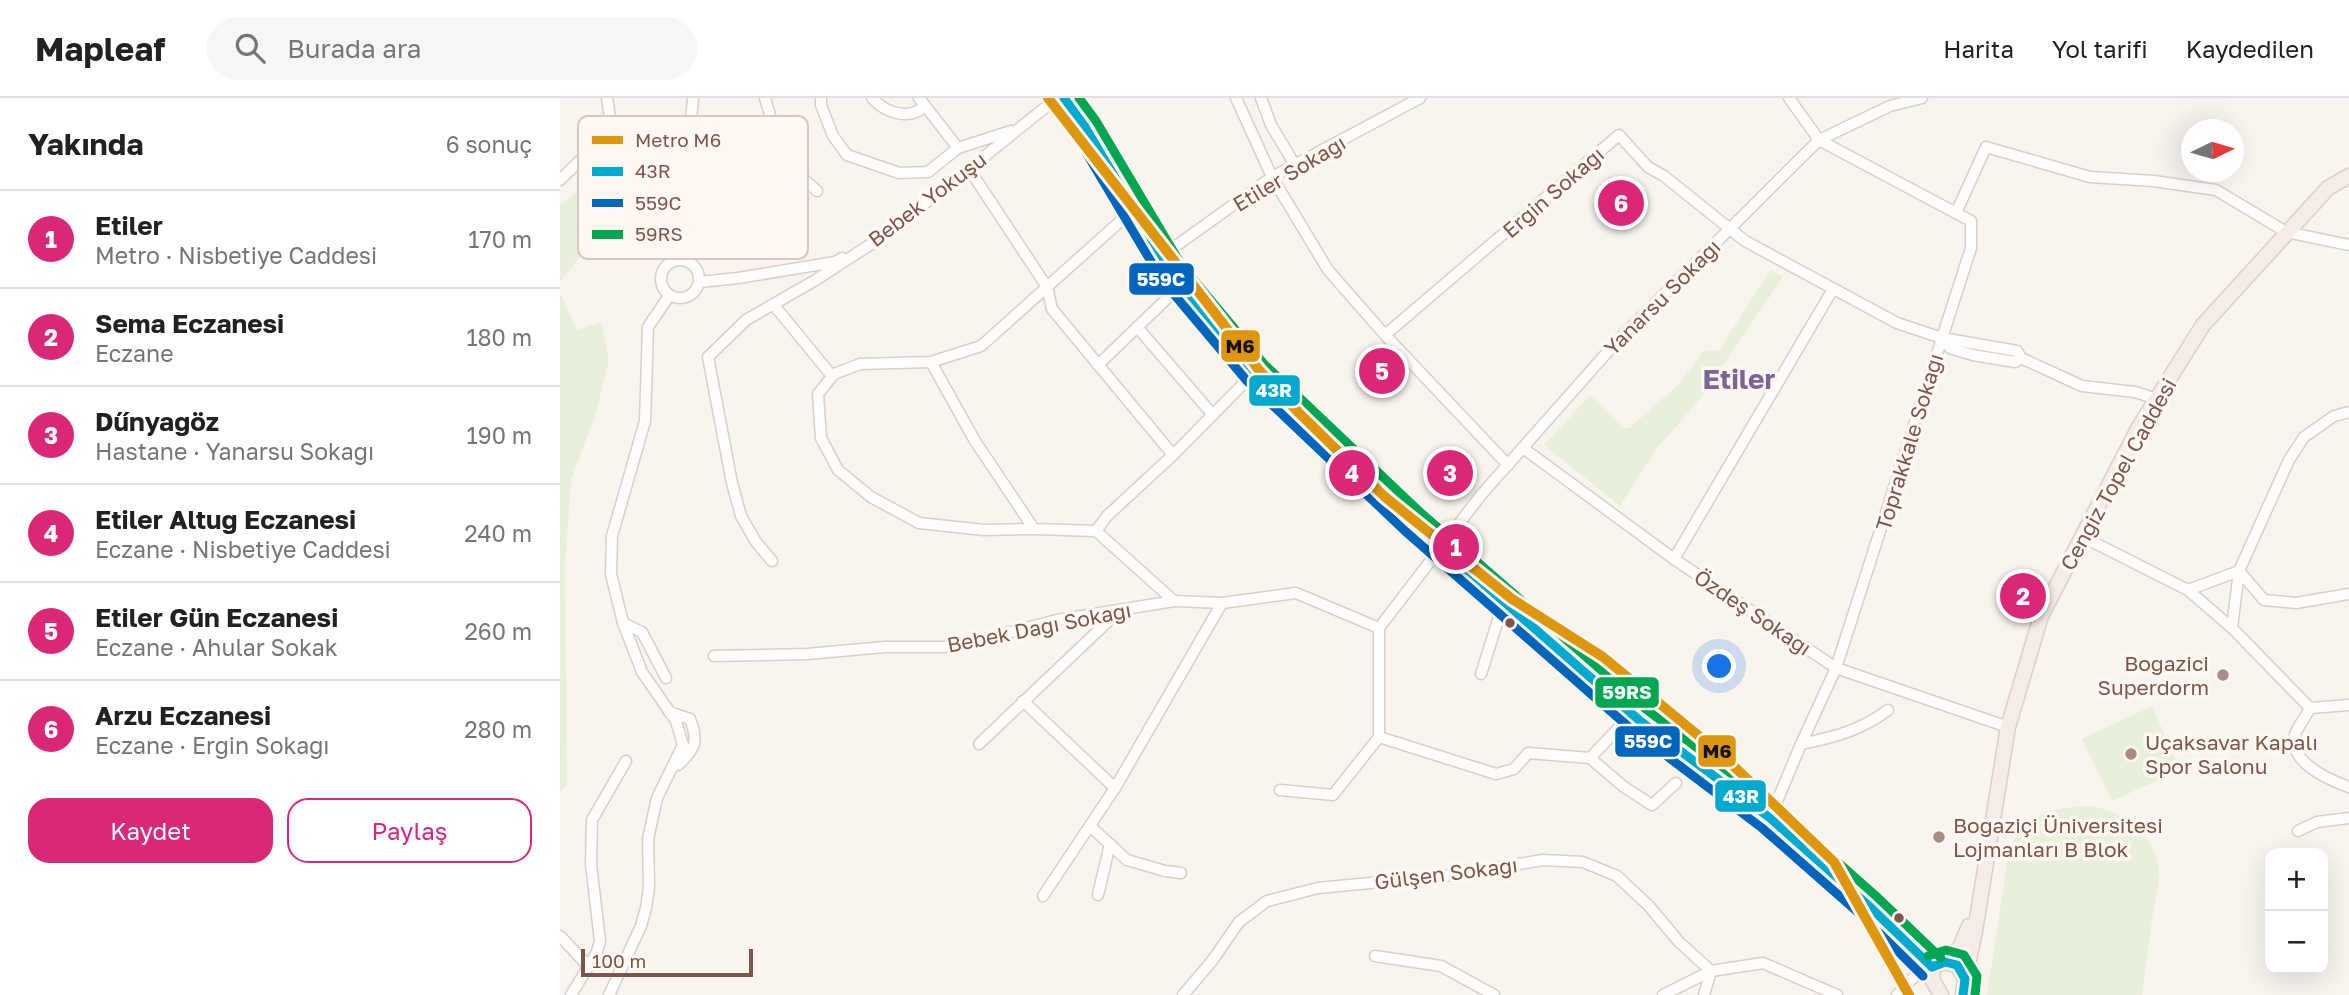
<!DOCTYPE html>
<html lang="tr">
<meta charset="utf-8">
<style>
body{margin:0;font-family:"Golos Text",sans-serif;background:#f6f6f6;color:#202124}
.controls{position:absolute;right:21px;bottom:21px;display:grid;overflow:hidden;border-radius:14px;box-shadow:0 7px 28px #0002}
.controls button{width:63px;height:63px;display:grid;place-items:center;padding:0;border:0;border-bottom:2px solid #e0e0e0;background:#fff;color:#202124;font:35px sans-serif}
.compass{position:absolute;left:1621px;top:21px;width:63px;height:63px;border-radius:50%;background:#fff;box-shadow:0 7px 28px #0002;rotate:85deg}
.scale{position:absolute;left:21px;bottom:18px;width:172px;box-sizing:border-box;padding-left:7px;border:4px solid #7b564b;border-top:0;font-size:19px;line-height:24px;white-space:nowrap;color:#7b564b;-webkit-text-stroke:5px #fff8f2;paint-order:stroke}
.you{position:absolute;left:1160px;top:569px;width:24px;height:24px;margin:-18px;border:5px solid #fff;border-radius:50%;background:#1a73e8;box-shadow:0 0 0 10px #1a73e833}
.badge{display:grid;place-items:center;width:46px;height:46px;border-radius:50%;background:#db2777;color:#fff;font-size:23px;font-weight:700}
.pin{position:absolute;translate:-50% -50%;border:4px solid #fff;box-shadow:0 2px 7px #0006}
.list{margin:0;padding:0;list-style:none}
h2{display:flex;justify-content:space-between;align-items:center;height:91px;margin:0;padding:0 28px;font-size:30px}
h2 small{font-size:23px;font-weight:400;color:#757577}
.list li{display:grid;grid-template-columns:46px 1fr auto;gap:21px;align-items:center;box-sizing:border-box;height:98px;padding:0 28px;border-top:2px solid #e0e0e0}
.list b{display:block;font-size:26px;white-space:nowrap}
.list p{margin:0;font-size:23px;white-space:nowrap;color:#757577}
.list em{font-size:23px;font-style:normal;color:#757577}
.actions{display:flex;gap:14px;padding:21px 28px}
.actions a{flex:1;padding:16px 0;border:2px solid #db2777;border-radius:21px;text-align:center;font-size:24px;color:#db2777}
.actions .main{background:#db2777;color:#fff}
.icon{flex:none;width:38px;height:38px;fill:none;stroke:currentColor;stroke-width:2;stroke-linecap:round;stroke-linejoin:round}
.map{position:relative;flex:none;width:1789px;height:897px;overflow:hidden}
header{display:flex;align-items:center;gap:42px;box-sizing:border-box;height:98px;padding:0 35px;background:#fff;border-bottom:2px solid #e0e0e0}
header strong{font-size:33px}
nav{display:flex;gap:38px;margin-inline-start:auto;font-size:24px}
.search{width:490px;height:63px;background:#f6f6f6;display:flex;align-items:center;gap:18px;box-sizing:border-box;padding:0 24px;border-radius:38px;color:#757577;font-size:26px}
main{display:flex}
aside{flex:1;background:#fff}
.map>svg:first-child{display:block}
.green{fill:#e8f0d9}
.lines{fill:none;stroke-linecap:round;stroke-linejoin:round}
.minor-casing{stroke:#d9cfca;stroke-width:13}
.major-casing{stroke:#dacfca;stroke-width:17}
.minor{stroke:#fefdfc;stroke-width:10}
.major{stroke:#f4ede6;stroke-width:14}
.bus-1-casing{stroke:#fff8f2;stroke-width:14}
.bus-2-casing{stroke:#fff8f2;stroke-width:14}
.bus-3-casing{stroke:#fff8f2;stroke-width:14}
.bus-1{stroke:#00a9ce;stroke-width:9}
.bus-2{stroke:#0065bd;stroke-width:9}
.bus-3{stroke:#00a651;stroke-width:9}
.metro-1-casing{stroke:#fff8f2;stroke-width:16}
.metro-1{stroke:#de960f;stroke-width:10}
.bus-dot{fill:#7b564b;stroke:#fff8f2;stroke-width:2.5}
.poi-dot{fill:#a78d84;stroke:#fff8f2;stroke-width:2.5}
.labels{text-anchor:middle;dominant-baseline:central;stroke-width:7;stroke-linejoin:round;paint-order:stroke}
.street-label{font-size:21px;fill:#7b564b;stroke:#fff8f2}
.poi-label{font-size:21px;fill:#7b564b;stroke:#fff8f2;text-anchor:start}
.district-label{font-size:28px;font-weight:bold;fill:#7e6496;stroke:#fff8f2}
.key{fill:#fff8f2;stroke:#d7c7c0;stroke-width:2}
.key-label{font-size:19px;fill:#7b564b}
.line-badge{stroke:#fff8f2;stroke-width:2.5}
.badge-label{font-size:19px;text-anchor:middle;font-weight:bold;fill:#fff}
.pale-badge-label{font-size:19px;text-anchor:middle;font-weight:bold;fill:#111}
</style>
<header>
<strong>Mapleaf</strong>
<div class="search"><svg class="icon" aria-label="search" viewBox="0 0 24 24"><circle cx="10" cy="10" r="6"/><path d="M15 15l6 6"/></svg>Burada ara</div>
<nav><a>Harita</a><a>Yol tarifi</a><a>Kaydedilen</a></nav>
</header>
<main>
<aside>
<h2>Yakında<small>6 sonuç</small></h2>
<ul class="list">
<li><span class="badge">1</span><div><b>Etiler</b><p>Metro · Nisbetiye Caddesi</p></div><em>170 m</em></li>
<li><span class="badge">2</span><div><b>Sema Eczanesi</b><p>Eczane</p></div><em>180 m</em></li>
<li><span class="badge">3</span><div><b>Dűnyagöz</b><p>Hastane · Yanarsu Sokağı</p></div><em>190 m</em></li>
<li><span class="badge">4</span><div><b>Etiler Altuğ Eczanesi</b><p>Eczane · Nisbetiye Caddesi</p></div><em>240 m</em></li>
<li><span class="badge">5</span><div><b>Etiler Gün Eczanesi</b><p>Eczane · Ahular Sokak</p></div><em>260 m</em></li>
<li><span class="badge">6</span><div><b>Arzu Eczanesi</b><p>Eczane · Ergin Sokağı</p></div><em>280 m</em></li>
</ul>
<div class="actions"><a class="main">Kaydet</a><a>Paylaş</a></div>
</aside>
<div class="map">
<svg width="1789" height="897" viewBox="0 0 1789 897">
<rect width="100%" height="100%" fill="#f9f4ee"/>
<g class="green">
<polygon points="72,68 99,90 91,116 47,124 0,184 0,107 15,95"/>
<polygon points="1210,173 1223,179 1136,306 1097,350 1060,408 984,347 1030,297 1063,330 1069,330 1118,287 1143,253 1159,252"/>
<polygon points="0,195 17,232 41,224 49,262 36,315 11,382 5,467 7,688 0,693"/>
<polygon points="1592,608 1620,672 1552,703 1522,641"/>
<path d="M1530,708C1564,714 1596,735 1599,773C1600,788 1594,806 1592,821C1589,847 1585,872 1582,897H1427L1450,747C1473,714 1491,710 1530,708Z"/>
</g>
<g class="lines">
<defs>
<g id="minor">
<polyline points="205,0 223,62 257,93"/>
<polyline points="261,0 261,7 273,38 287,57 339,75 368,74 398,50 451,33"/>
<path d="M312,0C326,15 349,23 365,8"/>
<polyline points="359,0 398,50"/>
<polyline points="676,0 712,79 768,172 825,237 948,367"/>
<polyline points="701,0 711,27 735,67"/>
<polyline points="409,71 487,189 492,211 613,357"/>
<polyline points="0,82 38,45 51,27 47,0"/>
<polyline points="1396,115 1426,49 1530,79 1594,83 1656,92 1726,134 1789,147"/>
<polyline points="315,143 395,82 497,0"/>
<polyline points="602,158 712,79 860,0"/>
<circle cx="120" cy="181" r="19"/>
<path d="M123,162C116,108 129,54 133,0"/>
<polyline points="140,184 178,180 275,164 282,160"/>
<polyline points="213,206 272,278"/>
<polyline points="577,229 653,317"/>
<polyline points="825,237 1059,37 1088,69 1104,78 1185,143 1337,225 1382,240 1457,253 1461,260 1522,288 1575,294 1597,301"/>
<polyline points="1382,240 1390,250 1413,257 1455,264 1461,260"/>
<polyline points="371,264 415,343 474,431 536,433 614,503"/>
<polyline points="538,267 622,186"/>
<polyline points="963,350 1114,461 1276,570 1448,629"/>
<polyline points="474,431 424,432 359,425 311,399 278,372 261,340 258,296 274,276 300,266 371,264 421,248 574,111"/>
<polyline points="536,433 547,418 613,357 695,274"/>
<polyline points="1521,438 1628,492 1672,530 1750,610 1789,607"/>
<polyline points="1114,461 1273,191"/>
<polyline points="212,463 196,444 181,418 172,385 148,259 186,222 254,183 319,141"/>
<polyline points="1628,492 1679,473 1729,362 1744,339 1774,318 1789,314"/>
<polyline points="63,525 82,534 106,580"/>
<polyline points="819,530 921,397 1059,241 1259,42 1330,8 1362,0"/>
<polyline points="819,530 819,639"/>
<polyline points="1672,530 1679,473 1704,502 1736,505 1789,496"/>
<polyline points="154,558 247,556 325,549 394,549 497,522 614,503 662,505 736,495 819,530"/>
<polyline points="921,576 944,503"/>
<polyline points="463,603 555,690"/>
<path d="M1750,610C1746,618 1740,626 1736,634C1725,663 1769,682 1789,689"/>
<path d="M109,614L130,621C139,644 135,651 118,667"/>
<polyline points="819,639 936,676 954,671 968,655 1030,660 1072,616"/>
<polyline points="419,646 560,512"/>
<path d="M1241,646C1274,639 1300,633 1328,612"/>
<polyline points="1030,660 1064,689 1092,707 1116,685"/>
<polyline points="720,692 773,697 819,639"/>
<polyline points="1210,720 1241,646 1276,570 1411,150 1411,123 1259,42 1229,0"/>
<polyline points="530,728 567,762 605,773 621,775"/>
<polyline points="1738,733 1757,724 1789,720"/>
<polyline points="538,797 550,746"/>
<polyline points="483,798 555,690 662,505"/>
<polyline points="0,838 28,868"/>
<polyline points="815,858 881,868 934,897"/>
<polyline points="11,897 37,854 40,843 31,766 32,722 66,663"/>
<polyline points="49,897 81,828 86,810 89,789 88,741 97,700 123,647 116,623 82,574 63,525 51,476 52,438 85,323 88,229 109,198"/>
<polyline points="623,897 652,863 679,824 707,803 758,790 893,777 983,762 1023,764 1057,778 1089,808 1119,844 1151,873 1144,897"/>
<polyline points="1103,897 1151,873 1203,865 1277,897"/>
<polyline points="1337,897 1367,865"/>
</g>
<g id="major">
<polyline points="504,0 525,29 612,175 695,274 853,424 1079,622 1210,720 1308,807 1372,869"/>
<polyline points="1390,864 1398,854 1409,828"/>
<polyline points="1372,869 1385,864 1397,867 1405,881 1403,897"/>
<polyline points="1372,869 1373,883 1381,897"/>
<polyline points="1405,881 1415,833 1448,629 1481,518 1579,329 1643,227 1768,90 1789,78"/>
</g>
</defs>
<use href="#minor" class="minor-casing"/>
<use href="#major" class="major-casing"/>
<use href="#minor" class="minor"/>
<use href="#major" class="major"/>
<defs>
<g id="bus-1">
<polyline points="504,0 525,29 612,175 695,274 853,424 1079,622 1210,720 1308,807 1372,869"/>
<polyline points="1372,869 1385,864 1397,867 1405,881 1403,897"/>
</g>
<polyline id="bus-2" points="494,7 515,36 602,182 687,283 845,433 1071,631 1202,730 1300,816 1363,878"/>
<g id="bus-3">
<polyline points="519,0 536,23 622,168 704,266 861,415 1087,612 1218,711 1316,798 1381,860"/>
<polyline points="1368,858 1386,852 1404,857 1417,878 1415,897"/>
</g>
</defs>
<use href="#bus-1" class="bus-1-casing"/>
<use href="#bus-2" class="bus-2-casing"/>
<use href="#bus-3" class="bus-3-casing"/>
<use href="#bus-1" class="bus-1"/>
<use href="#bus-2" class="bus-2"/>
<use href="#bus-3" class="bus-3"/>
<defs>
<polyline id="metro-1" points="488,0 699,272 739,315 825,399 952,501 1043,559 1162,657 1274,764 1349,897"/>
</defs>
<use href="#metro-1" class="metro-1-casing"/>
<use href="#metro-1" class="metro-1"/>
</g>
<g class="bus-dot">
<circle cx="950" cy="525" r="6"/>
<circle cx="1339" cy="820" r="6"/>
</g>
<g class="poi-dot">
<circle cx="1663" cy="577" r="7"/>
<circle cx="1571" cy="656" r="7"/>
<circle cx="1379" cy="739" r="7"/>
</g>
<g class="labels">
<g class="street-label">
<text transform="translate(729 75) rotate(-31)">Etiler Sokağı</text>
<text transform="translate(993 94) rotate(-41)">Ergin Sokağı</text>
<text transform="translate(367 101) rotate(-37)">Bebek Yokuşu</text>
<text transform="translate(1102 199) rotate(-45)">Yanarsu Sokağı</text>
<text transform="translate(1349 344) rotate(-73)">Toprakkale Sokağı</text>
<text transform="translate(1558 376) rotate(-61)">Cengiz Topel Caddesi</text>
<text transform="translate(1193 514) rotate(34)">Özdeş Sokağı</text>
<text transform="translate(479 529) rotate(-11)">Bebek Dağı Sokağı</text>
<text transform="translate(886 775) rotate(-7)">Gülşen Sokağı</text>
</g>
<g class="poi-label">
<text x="1649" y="565" text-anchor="end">Bogazici<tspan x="1649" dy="24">Superdorm</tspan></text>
<text x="1585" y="644">Uçaksavar Kapalı<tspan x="1585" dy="24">Spor Salonu</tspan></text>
<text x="1393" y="727">Boğaziçi Üniversitesi<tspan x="1393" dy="24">Lojmanları B Blok</tspan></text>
</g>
<g class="district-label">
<text x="1179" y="280">Etiler</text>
</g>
</g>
<rect x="18" y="18" width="230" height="143" rx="10" class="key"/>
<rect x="32" y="38" width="31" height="8" fill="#de960f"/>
<rect x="32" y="69" width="31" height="9" fill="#00a9ce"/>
<rect x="32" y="101" width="31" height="8" fill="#0065bd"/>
<rect x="32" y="132" width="31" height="9" fill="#00a651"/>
<g class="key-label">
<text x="75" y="49">Metro M6</text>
<text x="75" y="80">43R</text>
<text x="75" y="112">559C</text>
<text x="75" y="143">59RS</text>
</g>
<g class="line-badge">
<rect x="568" y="164" width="67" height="34" rx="7" fill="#0065bd"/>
<rect x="660" y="231" width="41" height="34" rx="7" fill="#de960f"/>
<rect x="688" y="276" width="53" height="33" rx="7" fill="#00a9ce"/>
<rect x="1034" y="578" width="66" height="33" rx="7" fill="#00a651"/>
<rect x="1054" y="627" width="67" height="33" rx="7" fill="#0065bd"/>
<rect x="1137" y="636" width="40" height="34" rx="7" fill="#de960f"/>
<rect x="1154" y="681" width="53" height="34" rx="7" fill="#00a9ce"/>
</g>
<g class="badge-label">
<text x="601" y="188">559C</text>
<text x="714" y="299">43R</text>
<text x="1067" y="601">59RS</text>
<text x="1088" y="650">559C</text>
<text x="1181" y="705">43R</text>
</g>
<g class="pale-badge-label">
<text x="680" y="255">M6</text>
<text x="1157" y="660">M6</text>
</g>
</svg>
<div class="controls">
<button>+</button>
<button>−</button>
</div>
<svg class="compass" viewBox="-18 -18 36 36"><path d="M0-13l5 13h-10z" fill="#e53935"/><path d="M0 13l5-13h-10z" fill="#757577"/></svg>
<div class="scale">100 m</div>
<div class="you"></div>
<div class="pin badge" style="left:896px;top:449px">1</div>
<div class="pin badge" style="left:1463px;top:498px">2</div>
<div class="pin badge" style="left:890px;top:375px">3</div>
<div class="pin badge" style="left:792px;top:375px">4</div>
<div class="pin badge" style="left:822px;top:273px">5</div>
<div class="pin badge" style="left:1061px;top:105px">6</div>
</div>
</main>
